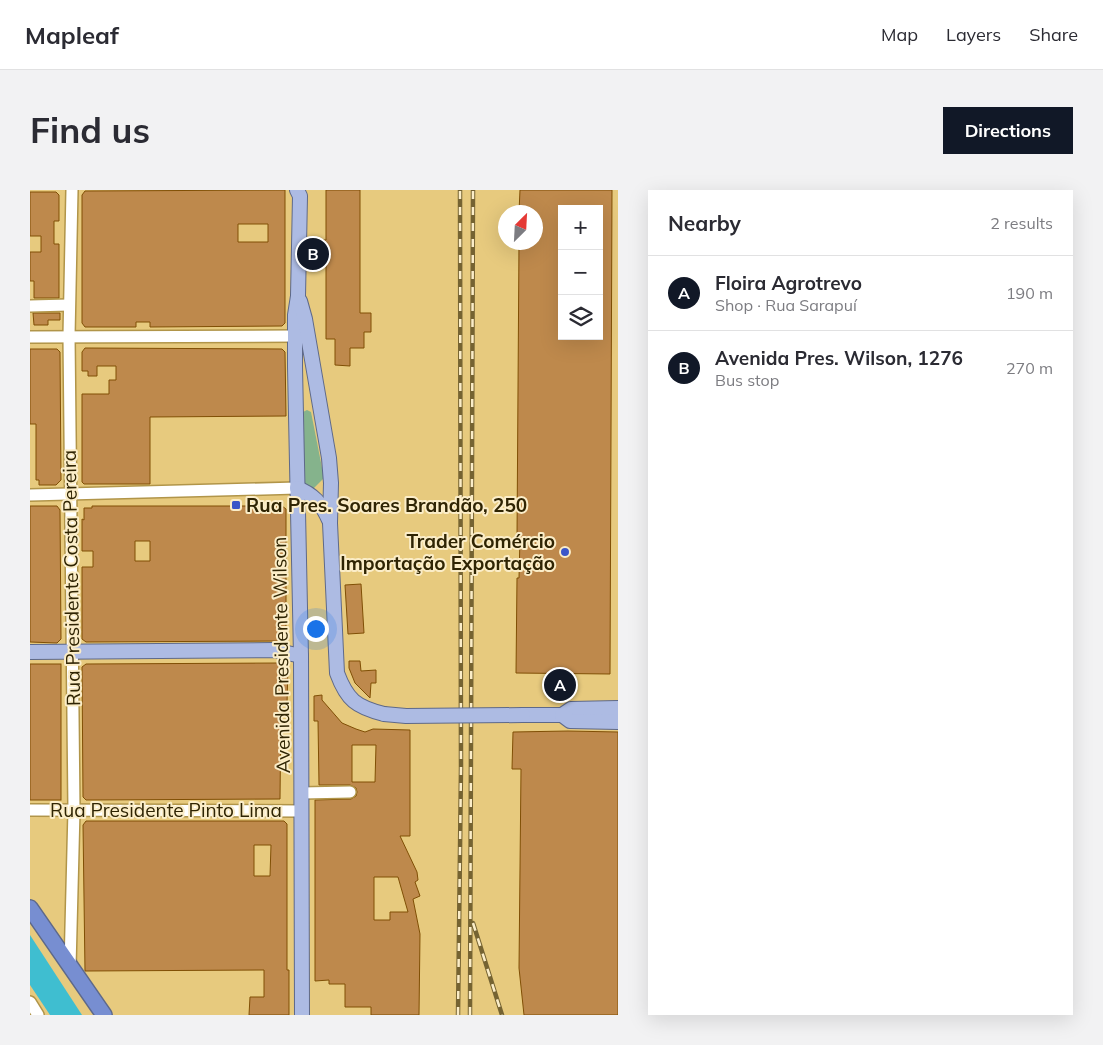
<!DOCTYPE html>
<meta charset="utf-8">
<style>
body{margin:0;font-family:Mulish,sans-serif;background:#f2f2f3;color:#2b2b33}
.controls{position:absolute;right:15px;top:15px;display:grid;overflow:hidden;border-radius:0px;box-shadow:0 5px 20px #0002}
.controls button{width:45px;height:45px;display:grid;place-items:center;padding:0;border:0;border-bottom:1px solid #e1e1e2;background:#fff;color:#2b2b33;font:25px sans-serif}
.compass{position:absolute;left:468px;top:15px;width:45px;height:45px;border-radius:50%;background:#fff;box-shadow:0 5px 20px #0002;rotate:24deg}
.you{position:absolute;left:285px;top:438px;width:18px;height:18px;margin:-12px;border:4px solid #fff;border-radius:50%;background:#1a73e8;box-shadow:0 0 0 8px #1a73e833}
.badge{display:grid;place-items:center;width:32px;height:32px;border-radius:50%;background:#111827;color:#fff;font-size:16px;font-weight:700}
.pin{position:absolute;translate:-50% -50%;border:2px solid #fff;box-shadow:0 1px 5px #0006}
.list{margin:0;padding:0;list-style:none}
h2{display:flex;justify-content:space-between;align-items:center;height:65px;margin:0;padding:0 20px;font-size:21px}
h2 small{font-size:16px;font-weight:400;color:#7c7c81}
.list li{display:grid;grid-template-columns:32px 1fr auto;gap:15px;align-items:center;box-sizing:border-box;height:75px;padding:0 20px;border-top:1px solid #e1e1e2}
.list b{display:block;font-size:19px;white-space:nowrap}
.list p{margin:0;font-size:16px;white-space:nowrap;color:#7c7c81}
.list em{font-size:16px;font-style:normal;color:#7c7c81}
.icon{flex:none;width:28px;height:28px;fill:none;stroke:currentColor;stroke-width:2;stroke-linecap:round;stroke-linejoin:round}
.map{position:relative;flex:none;width:588px;height:825px;overflow:hidden;border-radius:0px}
header{display:flex;align-items:center;gap:30px;box-sizing:border-box;height:70px;padding:0 25px;background:#fff;border-bottom:1px solid #e1e1e2}
header strong{font-size:24px}
nav{display:flex;gap:28px;margin-inline-start:auto;font-size:18px}
.intro{display:flex;align-items:center;justify-content:space-between;box-sizing:border-box;height:120px;padding:0 30px}
h1{margin:0;font-size:35px}
.button{padding:12px 22px;border-radius:0px;background:#111827;color:#fff;font-size:18px;font-weight:700}
main{display:flex;gap:30px;padding:0 30px}
aside{flex:1;background:#fff;border-radius:0px;box-shadow:0 5px 20px #0002}
.map>svg:first-child{display:block}
.green{fill:#85b38c}
.water{fill:#3fbed0}
.building{fill:#be894c;stroke:#804f05;fill-rule:evenodd}
.lines{fill:none;stroke-linecap:round;stroke-linejoin:round}
.minor-casing{stroke:#b19549;stroke-width:14}
.major-casing{stroke:#5e6989;stroke-width:16}
.highway-casing{stroke:#5e6989;stroke-width:18}
.minor{stroke:#fff;stroke-width:11}
.major{stroke:#adbbe3;stroke-width:14}
.highway{stroke:#778ed1;stroke-width:15}
.rail-casing{stroke:#756332;stroke-width:4.5}
.rail{stroke:#fbedc8;stroke-width:2.5;stroke-dasharray:8;stroke-linecap:butt}
.major-bridge-casing{stroke:#5e6989;stroke-width:16;stroke-linecap:butt}
.major-bridge{stroke:#adbbe3;stroke-width:14}
.poi-dot{fill:#3b56c8;stroke:#fbedc8;stroke-width:2}
.labels{text-anchor:middle;dominant-baseline:central;stroke-width:4;stroke-linejoin:round;paint-order:stroke}
.poi-label{font-size:19px;font-weight:bold;fill:#2f2403;stroke:#fbedc8;text-anchor:start}
.street-label{font-size:19px;fill:#2f2403;stroke:#fbedc8}
</style>
<header>
<strong>Mapleaf</strong>
<nav><a>Map</a><a>Layers</a><a>Share</a></nav>
</header>
<div class="intro"><h1>Find us</h1><a class="button">Directions</a></div>
<main>
<div class="map">
<svg width="588" height="825" viewBox="0 0 588 825">
<rect width="100%" height="100%" fill="#e7ca7e"/>
<polygon class="green" points="277,220 281,222 294,288 281,301 274,299 270,232 273,222"/>
<polygon class="water" points="0,745 52,825 20,825 0,795"/>
<g class="building">
<path d="M255,0V133L252,136L120,137V132H106V137H55L52,133V5L55,1ZM208,34H238V52H208Z"/>
<polygon points="296,0 330,0 330,123 341,123 341,142 334,142 334,158 320,158 320,176 305,175 305,149 296,149 296,69 289,69 289,50 296,50"/>
<path d="M490,0H582L580,484L486,483L487,388H489L490,347H487L489,52H506V22H489ZM532,19H569V146H532Z"/>
<polygon points="0,2 26,2 29,5 29,31 24,31 24,54 29,54 29,108 4,108 4,91 0,91 0,62 11,62 11,46 0,46"/>
<polygon points="3,123 30,123 30,130 18,130 18,135 4,135"/>
<polygon points="55,158 252,159 255,162 256,226 120,227 120,294 54,294 52,292 52,204 79,204 79,190 86,190 86,176 67,176 67,186 58,186 58,181 52,181 52,162"/>
<polygon points="0,159 27,159 30,162 31,290 26,295 9,295 9,290 6,290 6,234 0,234"/>
<polygon points="0,316 27,316 30,320 31,449 27,453 0,452"/>
<path d="M62,316H252L256,319V448L253,451L56,452L52,449V377H63V361H52V329L54,330V318H62ZM105,351H120V371H105Z"/>
<polygon points="331,394 334,443 318,444 315,395"/>
<polygon points="319,471 330,471 331,481 346,480 346,493 341,493 340,508 325,493 319,478"/>
<polygon points="250,473 258,476 257,514 251,514 250,609 56,610 53,607 52,477 56,474"/>
<rect x="0" y="474" width="31" height="136"/>
<path d="M292,505V510L312,533L326,539L335,542L343,539L380,540V646H370L387,682L388,690L385,692L390,706L383,709L390,744L389,825H341V817H315V794H299V790L285,791V610L321,609L326,606L327,602L326,598L320,595H289L288,531H284V506ZM322,555H346L345,592H322ZM344,687H368L378,722H360V730H344Z"/>
<polygon points="538,541 588,542 588,825 494,825 489,778 491,579 482,579 483,542"/>
<path d="M56,631H254L257,634V780H259V825H219L220,807H234V780L55,781L53,635ZM224,655H241L240,686H224Z"/>
</g>
<g class="lines">
<defs>
<g id="minor">
<polyline points="0,116 39,115"/>
<polyline points="0,147 265,146"/>
<polyline points="0,305 267,298"/>
<polyline points="272,603 320,602"/>
<polyline points="0,620 272,621"/>
<polyline points="40,777 44,620 39,146 42,0"/>
<polyline points="0,812 8,825"/>
</g>
<g id="major">
<polyline points="267,0 270,6 268,106 265,125 265,177 271,466 272,825"/>
<path d="M270,111L275,129L299,268L301,293L300,333L307,483C317,510 326,517 354,524"/>
<path d="M267,298C283,304 292,314 299,330"/>
<polyline points="0,462 244,460 271,466"/>
<polyline points="493,525 532,525"/>
<polyline points="532,525 541,519 588,518"/>
<polyline points="532,525 540,531 588,532"/>
</g>
<polyline id="highway" points="0,718 74,825"/>
</defs>
<use href="#minor" class="minor-casing"/>
<use href="#major" class="major-casing"/>
<use href="#highway" class="highway-casing"/>
<use href="#minor" class="minor"/>
<use href="#major" class="major"/>
<use href="#highway" class="highway"/>
<defs>
<g id="rail">
<polyline points="443,733 472,825"/>
<polyline points="428,825 431,578 430,0"/>
<polyline points="440,825 443,0"/>
</g>
</defs>
<use href="#rail" class="rail-casing"/>
<use href="#rail" class="rail"/>
<defs>
<polyline id="major-bridge" points="354,524 376,526 493,525"/>
</defs>
<use href="#major-bridge" class="major-bridge-casing"/>
<use href="#major-bridge" class="major-bridge"/>
</g>
<g class="poi-dot">
<rect x="201" y="310" width="10" height="10" rx="2.5"/>
<circle cx="535" cy="362" r="5"/>
</g>
<g class="labels">
<g class="poi-label">
<text x="216" y="315">Rua Pres. Soares Brandão, 250</text>
<text x="525" y="351" text-anchor="end">Trader Comércio<tspan x="525" dy="22">Importação Exportação</tspan></text>
</g>
<g class="street-label">
<text transform="translate(41 388) rotate(-91)">Rua Presidente Costa Pereira</text>
<text transform="translate(251 465) rotate(-91)">Avenida Presidente Wilson</text>
<text x="136" y="620">Rua Presidente Pinto Lima</text>
</g>
</g>
</svg>
<div class="controls">
<button>+</button>
<button>−</button>
<button><svg class="icon" aria-label="layers" viewBox="0 0 24 24"><path d="M12 4l9 5-9 5-9-5zM3 14l9 5 9-5"/></svg></button>
</div>
<svg class="compass" viewBox="-18 -18 36 36"><path d="M0-13l5 13h-10z" fill="#e53935"/><path d="M0 13l5-13h-10z" fill="#7c7c81"/></svg>
<div class="you"></div>
<div class="pin badge" style="left:530px;top:495px">A</div>
<div class="pin badge" style="left:283px;top:64px">B</div>
</div>
<aside>
<h2>Nearby<small>2 results</small></h2>
<ul class="list">
<li><span class="badge">A</span><div><b>Floira Agrotrevo</b><p>Shop · Rua Sarapuí</p></div><em>190 m</em></li>
<li><span class="badge">B</span><div><b>Avenida Pres. Wilson, 1276</b><p>Bus stop</p></div><em>270 m</em></li>
</ul>
</aside>
</main>
